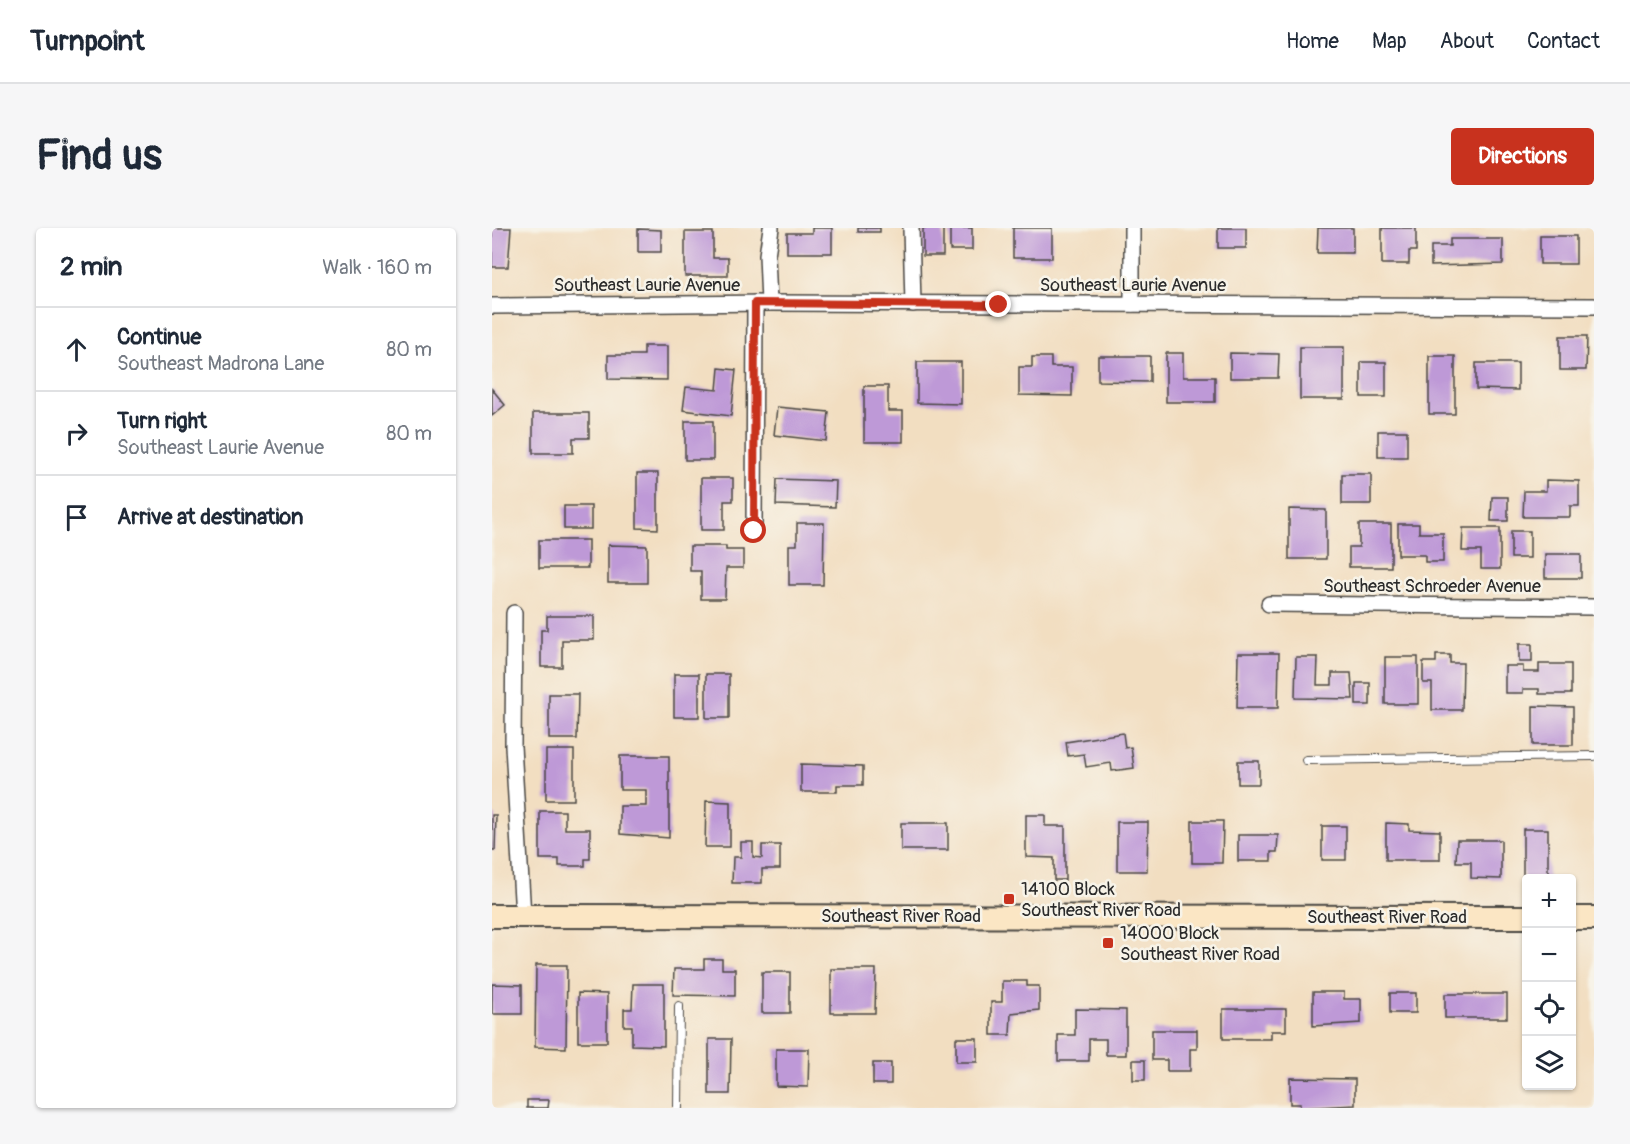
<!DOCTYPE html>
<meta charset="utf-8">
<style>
body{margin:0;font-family:Pangolin,sans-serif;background:#f6f6f7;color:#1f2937}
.controls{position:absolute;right:18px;bottom:18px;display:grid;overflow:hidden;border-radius:6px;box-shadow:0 2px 4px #0004}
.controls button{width:54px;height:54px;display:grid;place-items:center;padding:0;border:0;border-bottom:2px solid #e0e1e3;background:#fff;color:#1f2937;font:30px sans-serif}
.stop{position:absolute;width:18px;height:18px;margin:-14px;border:4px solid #c8321e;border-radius:50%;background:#fff}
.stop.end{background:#c8321e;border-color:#fff;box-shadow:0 2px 6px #0008}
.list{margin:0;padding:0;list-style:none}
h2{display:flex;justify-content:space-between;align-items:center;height:78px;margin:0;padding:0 24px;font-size:26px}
h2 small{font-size:20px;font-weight:400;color:#747a83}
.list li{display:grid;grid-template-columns:39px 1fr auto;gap:18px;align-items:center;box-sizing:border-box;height:84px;padding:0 24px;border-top:2px solid #e0e1e3}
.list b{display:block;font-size:22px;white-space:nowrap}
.list p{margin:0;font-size:20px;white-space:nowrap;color:#747a83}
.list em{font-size:20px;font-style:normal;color:#747a83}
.icon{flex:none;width:33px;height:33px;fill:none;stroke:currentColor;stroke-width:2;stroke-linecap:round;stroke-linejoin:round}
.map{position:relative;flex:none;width:1102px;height:880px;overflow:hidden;border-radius:6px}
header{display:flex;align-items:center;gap:36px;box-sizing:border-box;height:84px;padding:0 30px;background:#fff;border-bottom:2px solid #e0e1e3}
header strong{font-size:28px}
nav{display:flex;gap:33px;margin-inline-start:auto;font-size:21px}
.intro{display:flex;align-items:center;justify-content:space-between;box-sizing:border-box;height:144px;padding:0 36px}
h1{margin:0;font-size:42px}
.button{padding:15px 27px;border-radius:6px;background:#c8321e;color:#fff;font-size:21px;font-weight:700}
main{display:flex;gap:36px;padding:0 36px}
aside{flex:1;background:#fff;border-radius:6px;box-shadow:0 2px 4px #0004}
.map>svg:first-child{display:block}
.building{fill:#be99d7}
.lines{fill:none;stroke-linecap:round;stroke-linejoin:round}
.lane-casing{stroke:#494642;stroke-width:10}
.street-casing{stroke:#494642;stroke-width:18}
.secondary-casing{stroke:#494642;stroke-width:26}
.lane{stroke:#fff;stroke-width:8}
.street{stroke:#fff;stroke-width:15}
.secondary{stroke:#fbe6c4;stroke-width:22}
.route{stroke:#c8321e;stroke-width:8}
.poi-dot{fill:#c8321e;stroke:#f7f3e8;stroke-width:2}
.labels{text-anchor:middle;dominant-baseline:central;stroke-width:5;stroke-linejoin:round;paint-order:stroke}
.street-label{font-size:18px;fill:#2b2b2b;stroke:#f7f3e8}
.poi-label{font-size:18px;fill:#2b2b2b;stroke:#f7f3e8;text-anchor:start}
</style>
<header>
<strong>Turnpoint</strong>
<nav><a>Home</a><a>Map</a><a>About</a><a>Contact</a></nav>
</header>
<div class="intro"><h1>Find us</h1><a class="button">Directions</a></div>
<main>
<aside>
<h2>2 min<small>Walk · 160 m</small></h2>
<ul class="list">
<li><svg class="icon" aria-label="ahead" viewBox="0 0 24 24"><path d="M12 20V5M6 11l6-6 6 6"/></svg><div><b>Continue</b><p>Southeast Madrona Lane</p></div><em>80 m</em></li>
<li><svg class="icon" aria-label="right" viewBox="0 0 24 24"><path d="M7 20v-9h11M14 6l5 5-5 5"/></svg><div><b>Turn right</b><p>Southeast Laurie Avenue</p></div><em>80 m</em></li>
<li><svg class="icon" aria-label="arrive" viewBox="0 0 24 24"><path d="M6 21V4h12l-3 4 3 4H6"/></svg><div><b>Arrive at destination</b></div></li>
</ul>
</aside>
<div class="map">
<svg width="1102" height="880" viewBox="0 0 1102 880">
<rect width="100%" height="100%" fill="#f7f3e8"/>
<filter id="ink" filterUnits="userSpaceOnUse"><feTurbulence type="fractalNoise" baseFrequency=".0167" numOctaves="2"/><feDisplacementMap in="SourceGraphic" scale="12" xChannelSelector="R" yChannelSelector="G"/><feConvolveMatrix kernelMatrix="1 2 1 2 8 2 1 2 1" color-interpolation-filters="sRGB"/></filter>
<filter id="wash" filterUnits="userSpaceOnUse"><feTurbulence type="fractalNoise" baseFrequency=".008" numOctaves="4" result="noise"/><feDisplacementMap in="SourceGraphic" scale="24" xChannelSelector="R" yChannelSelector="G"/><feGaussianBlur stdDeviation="1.35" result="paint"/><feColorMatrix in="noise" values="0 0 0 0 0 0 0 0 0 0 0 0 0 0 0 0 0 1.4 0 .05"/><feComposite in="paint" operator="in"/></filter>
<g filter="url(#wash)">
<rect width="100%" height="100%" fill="#f2dec1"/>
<g id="blocks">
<g class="building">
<polygon points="0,0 19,0 16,39 0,39"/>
<polygon points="320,0 340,0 340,25 295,25 295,5 320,5"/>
<rect x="366" y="0" width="22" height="4"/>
<rect x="431" y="0" width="20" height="28"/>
<rect x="458" y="0" width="22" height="22"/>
<rect x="521" y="0" width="39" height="30"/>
<rect x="726" y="0" width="28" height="20"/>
<polygon points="826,0 861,0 861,25 825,25"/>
<polygon points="890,0 924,0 924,23 917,23 917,36 890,36"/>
<polygon points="146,1 169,2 169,24 146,24"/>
<polygon points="193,4 221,4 221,30 236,30 236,48 193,48"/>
<rect x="1048" y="8" width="36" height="28"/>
<polygon points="958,11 1011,11 1011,36 939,38 939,18 958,18"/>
<polygon points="1068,108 1095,108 1094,142 1068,142"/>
<polygon points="152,118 175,118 175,152 116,151 116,127 152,127"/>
<rect x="808" y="119" width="44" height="52"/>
<polygon points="674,125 691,125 691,149 723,149 723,174 674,174"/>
<polygon points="738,125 787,126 786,150 738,150"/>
<polygon points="606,128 658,128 658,154 606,153"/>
<rect x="937" y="128" width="26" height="58"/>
<polygon points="540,129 559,129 559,139 580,139 580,168 527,167 527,139 540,139"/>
<polygon points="425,134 469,134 469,176 425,175"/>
<rect x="869" y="134" width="25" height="35"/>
<polygon points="984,135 1026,135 1026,162 984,161"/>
<polygon points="227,140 244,142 239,188 191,182 194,159 225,162"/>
<polygon points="372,158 396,158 396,183 411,183 411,214 372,214"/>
<polygon points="0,161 13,177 0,188"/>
<polygon points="285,179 337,184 334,213 282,207"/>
<polygon points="41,185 97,185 97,210 81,210 81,225 41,225"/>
<rect x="193" y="193" width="28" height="39"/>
<rect x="886" y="203" width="29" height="26"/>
<polygon points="145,245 166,245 166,301 145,300"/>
<rect x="850" y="246" width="29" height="30"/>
<polygon points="209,250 241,250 241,273 232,273 232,302 209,302"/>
<polygon points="285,251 344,253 343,279 284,277"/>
<polygon points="1054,252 1087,253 1087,278 1078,278 1078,289 1031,289 1032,263 1054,263"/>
<polygon points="1000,269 1016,269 1016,293 999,293"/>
<rect x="72" y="278" width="27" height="23"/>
<polygon points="797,281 834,282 834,331 797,331"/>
<polygon points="305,295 332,295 331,357 297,357 297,317 305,317"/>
<polygon points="867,296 899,296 899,339 857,339 857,319 867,319"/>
<polygon points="906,296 927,296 927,305 951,305 951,334 933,334 933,327 906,327"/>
<polygon points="971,300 1008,300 1008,341 989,341 989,323 970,323"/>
<rect x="1019" y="303" width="19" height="27"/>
<rect x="47" y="312" width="49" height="28"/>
<polygon points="116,317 155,318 155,355 116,355"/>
<polygon points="198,318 234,318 234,322 251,322 251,340 234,340 233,371 209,371 209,343 198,343"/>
<rect x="1053" y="326" width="36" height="24"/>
<polygon points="55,388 102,388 102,412 70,412 70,439 49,439 49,402 55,402"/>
<rect x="1027" y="416" width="13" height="18"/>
<polygon points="746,425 787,425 786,480 745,480"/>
<polygon points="944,427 958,427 958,435 971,435 970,482 940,482 940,455 931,455 931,434 944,434"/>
<polygon points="804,429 826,429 825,457 840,457 840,445 859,445 861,471 803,470"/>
<rect x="893" y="429" width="33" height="47"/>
<polygon points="1047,436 1079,436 1079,466 1047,466 1047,461 1031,461 1031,465 1013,465 1013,438 1031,438 1031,444 1047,444"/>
<rect x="182" y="446" width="25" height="43"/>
<rect x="214" y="446" width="23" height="44"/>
<rect x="864" y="455" width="14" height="22"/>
<polygon points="57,466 86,466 85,511 57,511"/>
<polygon points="1041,478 1081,479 1081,517 1041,517"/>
<polygon points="631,505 633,520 639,519 642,540 620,543 619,535 594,539 592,526 576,528 574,514"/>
<rect x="54" y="522" width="28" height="50"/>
<polygon points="128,528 177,528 177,610 128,606 128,578 154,578 154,562 128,562"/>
<rect x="746" y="533" width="21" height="23"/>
<polygon points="309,536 371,538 371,557 345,557 345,564 309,564"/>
<polygon points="214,573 238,574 238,619 213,619"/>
<polygon points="48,583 73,583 73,601 98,601 98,631 93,631 93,638 67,638 67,631 48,631"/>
<polygon points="0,587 4,587 3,622 0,622"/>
<polygon points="534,587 553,587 553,598 573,598 573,652 562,652 562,630 534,629"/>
<polygon points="700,593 731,593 730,635 700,635"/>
<polygon points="625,594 656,594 655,643 625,643"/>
<rect x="409" y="595" width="47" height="27"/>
<polygon points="894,595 917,596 917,602 948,603 948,632 894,632"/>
<rect x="830" y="598" width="24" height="34"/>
<polygon points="1031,601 1056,601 1056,650 1031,651"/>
<polygon points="746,607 786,607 785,624 779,624 779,633 746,633"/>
<polygon points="965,612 1009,612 1009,651 979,650 979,634 964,634"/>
<polygon points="249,614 261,614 261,629 270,630 270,617 288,617 288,641 270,641 270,655 240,655 241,629 249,629"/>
<polygon points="212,731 230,731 230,741 243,741 243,768 181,767 182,741 212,741"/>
<polygon points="44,737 75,737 74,820 43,819"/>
<polygon points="339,741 384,741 383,785 339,785"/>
<rect x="270" y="744" width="28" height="41"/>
<polygon points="510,753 535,753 535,758 547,758 547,782 519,785 518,807 499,807 499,774 510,774"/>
<polygon points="0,756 30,757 30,786 0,786"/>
<polygon points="141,756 172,756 172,818 140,817 140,798 132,798 132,781 140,781"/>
<polygon points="821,764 852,764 852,771 869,771 869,795 821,798"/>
<polygon points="86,765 115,766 115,814 86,814"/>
<rect x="898" y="765" width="26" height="20"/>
<rect x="953" y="766" width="62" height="24"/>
<polygon points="583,781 634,782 634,827 614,827 614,811 597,811 597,833 566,833 566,807 583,807"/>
<polygon points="731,781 794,781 794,803 779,803 779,811 731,811"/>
<polygon points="660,802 705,802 705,821 698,821 698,843 675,843 675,832 660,832"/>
<rect x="464" y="810" width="21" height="24"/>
<polygon points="217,811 239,811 238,866 217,866"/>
<polygon points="284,821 317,821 316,859 284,858"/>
<rect x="641" y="832" width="12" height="20"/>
<rect x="381" y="835" width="18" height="21"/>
<polygon points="798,850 863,851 863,877 808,880 808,876 798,876"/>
<polygon points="35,872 57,872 56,880 35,880"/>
</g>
</g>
</g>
<g filter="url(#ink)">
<use href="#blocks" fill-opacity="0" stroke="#494642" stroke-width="1.5"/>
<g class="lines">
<defs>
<g id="lane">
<polyline points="814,532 1102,528"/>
<polyline points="186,880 187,778"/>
</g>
<g id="street">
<polyline points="419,0 421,76"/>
<polyline points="640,0 640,76"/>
<polyline points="277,75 275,27 279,0"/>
<polyline points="0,78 277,75 1102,78"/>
<polyline points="262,303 263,75"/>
<polyline points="777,376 1102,379"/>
<polyline points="22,385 21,518 31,688"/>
</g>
<g id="secondary">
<polyline points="0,688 1034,689"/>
<polyline points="1080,690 1102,690"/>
</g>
</defs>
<use href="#lane" class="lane-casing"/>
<use href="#street" class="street-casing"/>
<use href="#secondary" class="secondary-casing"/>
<use href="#lane" class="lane"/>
<use href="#street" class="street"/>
<use href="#secondary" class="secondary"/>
</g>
</g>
<g class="lines" filter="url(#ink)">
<polyline class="route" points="262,303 263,75 507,77"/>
</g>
<g class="poi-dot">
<rect x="511" y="665" width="12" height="12" rx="3"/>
<rect x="610" y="709" width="12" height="12" rx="3"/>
</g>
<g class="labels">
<g class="street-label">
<text x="155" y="57">Southeast Laurie Avenue</text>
<text x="641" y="57">Southeast Laurie Avenue</text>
<text x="940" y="358">Southeast Schroeder Avenue</text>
<text x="409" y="688">Southeast River Road</text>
<text x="895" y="689">Southeast River Road</text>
</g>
<g class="poi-label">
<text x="529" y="661">14100 Block<tspan x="529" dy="21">Southeast River Road</tspan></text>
<text x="628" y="705">14000 Block<tspan x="628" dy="21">Southeast River Road</tspan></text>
</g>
</g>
</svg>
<div class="controls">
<button>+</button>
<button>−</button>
<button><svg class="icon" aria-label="locate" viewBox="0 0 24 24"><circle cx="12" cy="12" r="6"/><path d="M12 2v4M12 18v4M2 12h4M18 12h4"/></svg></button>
<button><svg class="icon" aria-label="layers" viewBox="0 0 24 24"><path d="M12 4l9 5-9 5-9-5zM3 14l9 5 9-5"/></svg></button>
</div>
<div class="stop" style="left:262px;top:303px"></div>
<div class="stop end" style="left:507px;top:77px"></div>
</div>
</main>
